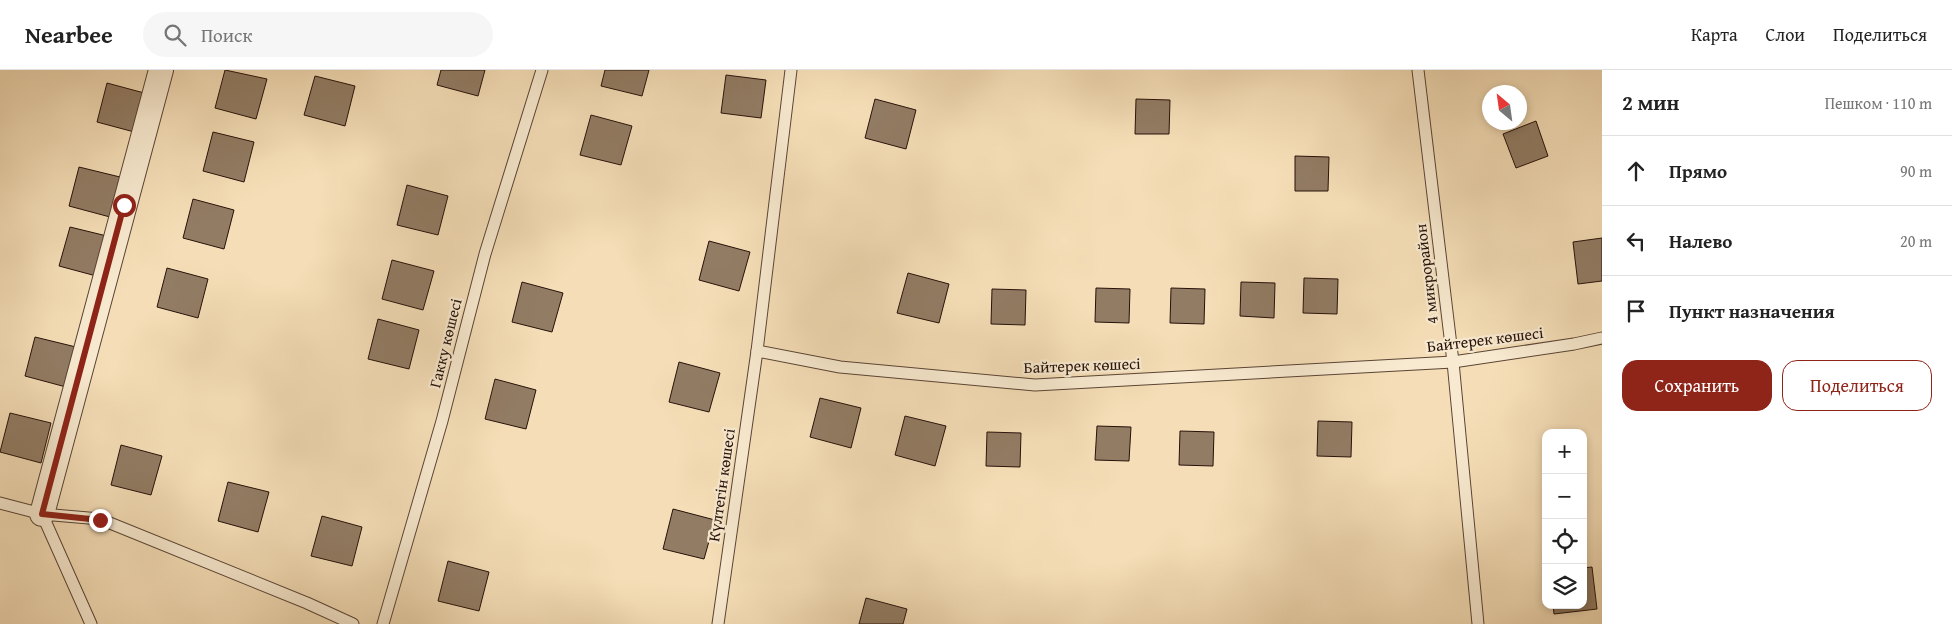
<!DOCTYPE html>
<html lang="ru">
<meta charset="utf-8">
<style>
body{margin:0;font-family:"Gentium Book Plus",serif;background:#f6f6f6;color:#222}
.controls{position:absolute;right:15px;bottom:15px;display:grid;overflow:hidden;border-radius:10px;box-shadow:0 2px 8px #0003}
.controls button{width:45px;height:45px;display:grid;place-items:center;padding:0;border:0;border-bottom:1px solid #e0e0e0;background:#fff;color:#222;font:25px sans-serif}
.compass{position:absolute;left:1482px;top:15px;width:45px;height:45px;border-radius:50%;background:#fff;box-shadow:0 2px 8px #0003;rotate:331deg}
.stop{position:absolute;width:15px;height:15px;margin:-11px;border:4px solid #8f2418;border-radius:50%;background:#fff}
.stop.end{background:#8f2418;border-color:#fff;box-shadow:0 1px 5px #0008}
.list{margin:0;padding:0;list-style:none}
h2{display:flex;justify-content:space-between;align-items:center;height:65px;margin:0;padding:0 20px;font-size:21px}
h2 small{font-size:16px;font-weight:400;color:#767676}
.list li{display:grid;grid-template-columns:32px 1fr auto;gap:15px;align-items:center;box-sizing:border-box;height:70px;padding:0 20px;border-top:1px solid #e0e0e0}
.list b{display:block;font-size:19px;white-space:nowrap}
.list em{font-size:16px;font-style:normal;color:#767676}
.actions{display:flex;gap:10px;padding:15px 20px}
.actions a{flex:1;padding:11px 0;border:1px solid #8f2418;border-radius:15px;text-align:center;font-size:18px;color:#8f2418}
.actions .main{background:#8f2418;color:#fff}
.icon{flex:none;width:28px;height:28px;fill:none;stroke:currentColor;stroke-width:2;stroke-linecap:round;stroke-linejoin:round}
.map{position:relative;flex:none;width:1602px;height:554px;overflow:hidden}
header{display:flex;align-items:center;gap:30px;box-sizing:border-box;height:70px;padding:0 25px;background:#fff;border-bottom:1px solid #e0e0e0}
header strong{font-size:24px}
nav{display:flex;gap:28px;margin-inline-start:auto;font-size:18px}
.search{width:350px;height:45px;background:#f6f6f6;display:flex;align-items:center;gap:12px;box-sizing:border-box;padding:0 18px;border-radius:28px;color:#767676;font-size:19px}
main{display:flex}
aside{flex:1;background:#fff}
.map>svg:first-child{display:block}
.building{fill:#927c64;stroke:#26110a}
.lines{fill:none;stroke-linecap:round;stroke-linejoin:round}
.lane-casing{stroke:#5a4435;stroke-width:13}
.street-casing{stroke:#5a4435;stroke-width:26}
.lane{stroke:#f8ead0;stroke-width:11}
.street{stroke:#f8ead0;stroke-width:24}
.route{stroke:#8f2418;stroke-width:6}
.labels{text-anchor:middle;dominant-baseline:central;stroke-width:4.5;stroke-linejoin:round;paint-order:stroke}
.street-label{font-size:16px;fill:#26110a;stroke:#f8ead0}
</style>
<header>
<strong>Nearbee</strong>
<div class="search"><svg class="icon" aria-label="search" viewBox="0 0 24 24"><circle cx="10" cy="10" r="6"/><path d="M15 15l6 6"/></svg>Поиск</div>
<nav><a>Карта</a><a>Слои</a><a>Поделиться</a></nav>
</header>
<main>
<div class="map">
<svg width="1602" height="554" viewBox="0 0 1602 554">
<rect width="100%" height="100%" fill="#f5deb7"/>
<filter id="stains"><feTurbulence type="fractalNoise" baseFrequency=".004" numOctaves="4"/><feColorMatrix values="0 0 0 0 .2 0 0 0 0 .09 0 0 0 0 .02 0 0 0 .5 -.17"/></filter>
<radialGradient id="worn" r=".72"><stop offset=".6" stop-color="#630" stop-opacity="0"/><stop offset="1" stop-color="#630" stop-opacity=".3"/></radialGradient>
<g class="building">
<polygon points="225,0 267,9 256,49 215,38"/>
<polygon points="441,0 485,0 478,26 437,15"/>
<polygon points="605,0 649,0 642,26 601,16"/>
<polygon points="726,5 766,10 761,48 721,43"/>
<polygon points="315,6 355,16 345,56 304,45"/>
<polygon points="107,13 148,24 138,63 97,52"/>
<polygon points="875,29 916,40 906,79 865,68"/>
<polygon points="1136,29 1170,30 1169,64 1135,64"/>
<polygon points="591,45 632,56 621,95 580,85"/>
<polygon points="1536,51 1548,86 1516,98 1503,64"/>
<polygon points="213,62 254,72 244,112 203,101"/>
<polygon points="1295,86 1329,87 1328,121 1295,121"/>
<polygon points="79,97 120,107 110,147 69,136"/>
<polygon points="407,115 448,126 438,165 397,155"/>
<polygon points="193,129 234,140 224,179 183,168"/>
<polygon points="70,157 111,167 100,207 59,196"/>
<polygon points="1602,168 1602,211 1578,214 1573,172"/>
<polygon points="709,171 750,182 739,221 699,210"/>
<polygon points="392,190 434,201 423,240 382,229"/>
<polygon points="167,198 208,209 198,248 157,237"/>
<polygon points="908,203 949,214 939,253 897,243"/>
<polygon points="1304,208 1338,209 1337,244 1303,243"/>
<polygon points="522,212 563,223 552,262 512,252"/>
<polygon points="1241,212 1275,213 1274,248 1240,246"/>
<polygon points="1096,218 1130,219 1129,253 1095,252"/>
<polygon points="1171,218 1205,219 1204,254 1170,253"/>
<polygon points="992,219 1026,220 1025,255 991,254"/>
<polygon points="378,249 419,260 409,299 368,289"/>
<polygon points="35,267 76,277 66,317 25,306"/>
<polygon points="679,292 720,303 709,342 669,332"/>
<polygon points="495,309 536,320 526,359 485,349"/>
<polygon points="820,328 861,338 851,378 810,367"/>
<polygon points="10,343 51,353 41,393 0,382"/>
<polygon points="905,346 946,356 935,396 895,385"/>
<polygon points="1318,351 1352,352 1351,387 1317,386"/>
<polygon points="1097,356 1131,357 1129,391 1095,390"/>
<polygon points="1180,361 1214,362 1213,396 1179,395"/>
<polygon points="987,362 1021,363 1020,397 986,396"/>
<polygon points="121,375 162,386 151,425 111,415"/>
<polygon points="228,412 269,422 258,462 218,451"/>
<polygon points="673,439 715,450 704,489 663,479"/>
<polygon points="322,446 362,457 352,496 311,486"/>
<polygon points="448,491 489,502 479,541 438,531"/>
<polygon points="1592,497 1597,539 1554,544 1553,535 1583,535 1583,498"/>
<polygon points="866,528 907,539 903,554 859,554"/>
</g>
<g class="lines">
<defs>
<g id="lane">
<polyline points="791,0 757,281 840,297 1035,315 1453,292 1574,274 1602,268"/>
<polyline points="1418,0 1453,292 1478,554"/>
<polyline points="0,433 42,444 100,449 307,533 353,554"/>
<polyline points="42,444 91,554"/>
<polyline points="383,554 442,351 485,184 542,0"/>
<polyline points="718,554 757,281"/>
</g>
<polyline id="street" points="42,444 161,0"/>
</defs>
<use href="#lane" class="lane-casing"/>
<use href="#street" class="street-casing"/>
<use href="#lane" class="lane"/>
<use href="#street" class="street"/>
</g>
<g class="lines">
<polyline class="route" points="100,450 42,444 124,135"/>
</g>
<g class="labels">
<g class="street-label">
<text transform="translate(1426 204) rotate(-97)">4 микрорайон</text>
<text transform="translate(1485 269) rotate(-7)">Байтерек көшесі</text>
<text transform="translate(445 273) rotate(-76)">Гакку көшесі</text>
<text transform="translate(1082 295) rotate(-2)">Байтерек көшесі</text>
<text transform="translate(721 415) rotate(-82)">Күлтегін көшесі</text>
</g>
</g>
<rect width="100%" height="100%" filter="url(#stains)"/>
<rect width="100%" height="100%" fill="url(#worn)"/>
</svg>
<div class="controls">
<button>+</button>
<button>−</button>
<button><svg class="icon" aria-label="locate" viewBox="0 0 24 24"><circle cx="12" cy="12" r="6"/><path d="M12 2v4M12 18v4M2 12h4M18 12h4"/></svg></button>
<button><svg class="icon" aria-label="layers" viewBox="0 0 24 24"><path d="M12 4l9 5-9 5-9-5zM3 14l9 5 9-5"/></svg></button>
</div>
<svg class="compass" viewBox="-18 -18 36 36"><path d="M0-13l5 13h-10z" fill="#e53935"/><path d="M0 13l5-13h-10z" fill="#767676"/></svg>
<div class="stop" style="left:124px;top:135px"></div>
<div class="stop end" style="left:100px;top:450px"></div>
</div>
<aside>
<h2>2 мин<small>Пешком · 110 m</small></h2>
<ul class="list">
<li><svg class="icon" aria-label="ahead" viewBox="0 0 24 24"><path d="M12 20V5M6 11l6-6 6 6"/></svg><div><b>Прямо</b></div><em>90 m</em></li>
<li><svg class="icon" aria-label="left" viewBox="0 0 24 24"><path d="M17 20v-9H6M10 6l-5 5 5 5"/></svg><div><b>Налево</b></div><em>20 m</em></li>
<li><svg class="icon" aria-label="arrive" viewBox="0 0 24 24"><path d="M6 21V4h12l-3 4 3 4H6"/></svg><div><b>Пункт назначения</b></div></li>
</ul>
<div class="actions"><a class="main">Сохранить</a><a>Поделиться</a></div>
</aside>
</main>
